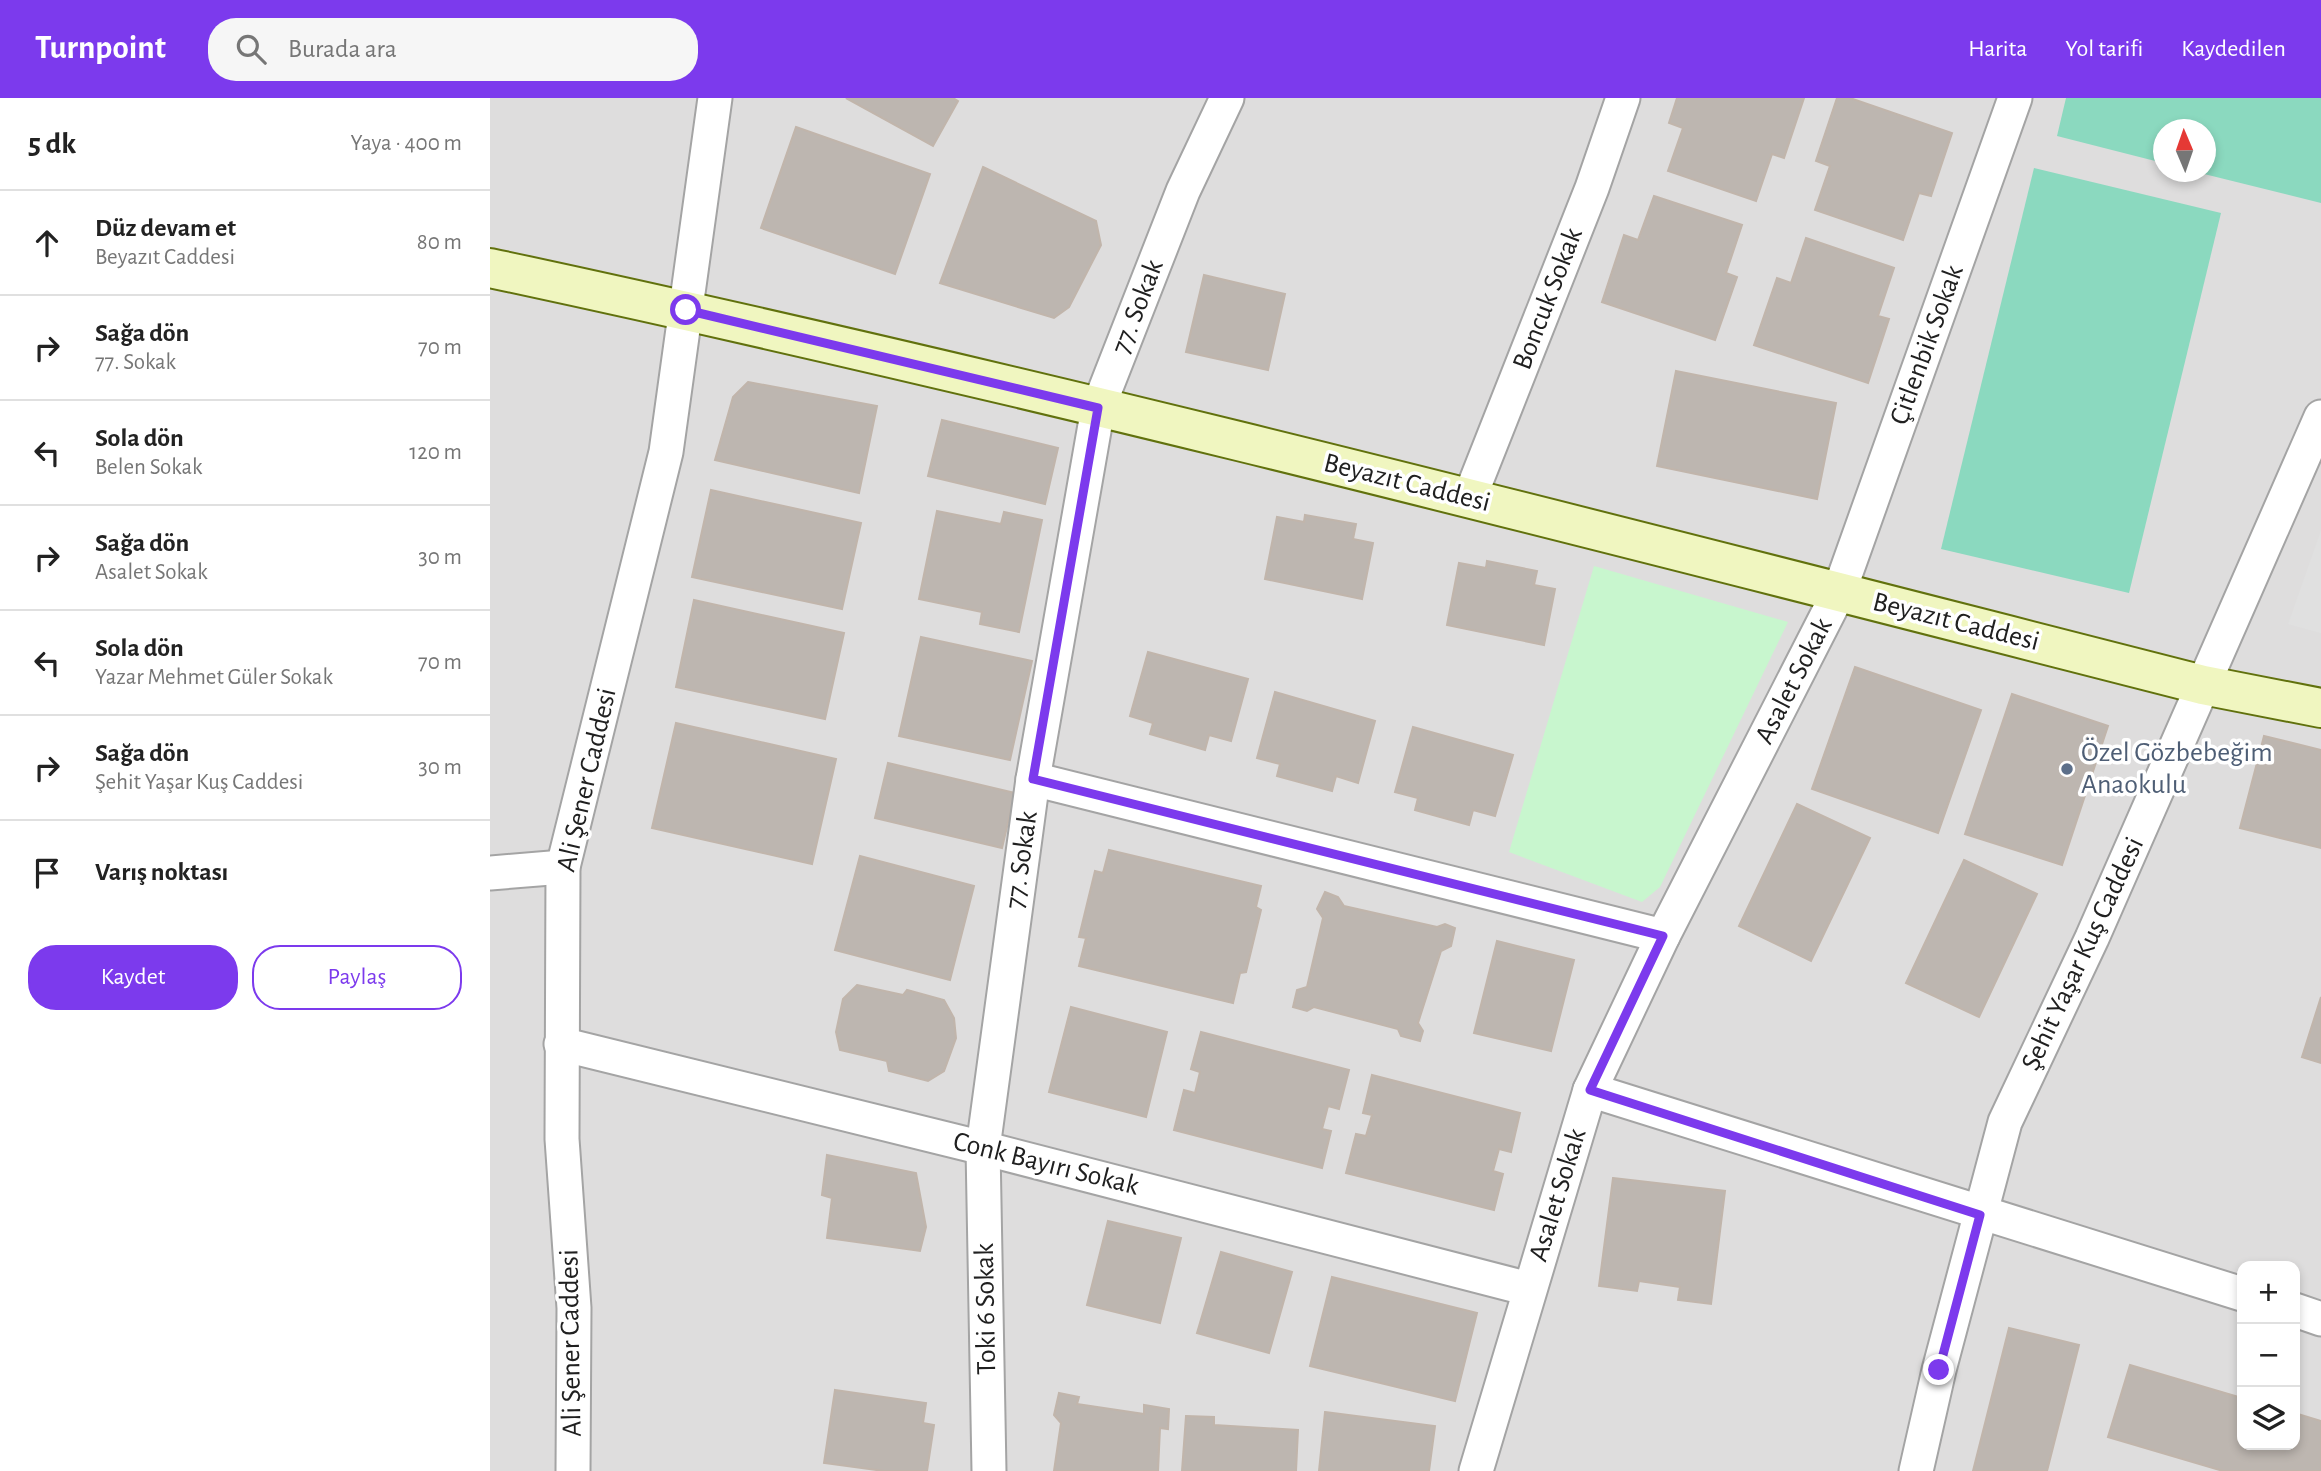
<!DOCTYPE html>
<html lang="tr">
<meta charset="utf-8">
<style>
body{margin:0;font-family:"Alegreya Sans",sans-serif;background:#f6f6f6;color:#222}
.controls{position:absolute;right:21px;bottom:21px;display:grid;overflow:hidden;border-radius:14px;box-shadow:0 4px 10px #0003}
.controls button{width:63px;height:63px;display:grid;place-items:center;padding:0;border:0;border-bottom:2px solid #e0e0e0;background:#fff;color:#222;font:35px sans-serif}
.compass{position:absolute;left:1663px;top:21px;width:63px;height:63px;border-radius:50%;background:#fff;box-shadow:0 4px 10px #0003;rotate:358deg}
.stop{position:absolute;width:21px;height:21px;margin:-16px;border:5px solid #7c3aed;border-radius:50%;background:#fff}
.stop.end{background:#7c3aed;border-color:#fff;box-shadow:0 2px 7px #0008}
.list{margin:0;padding:0;list-style:none}
h2{display:flex;justify-content:space-between;align-items:center;height:91px;margin:0;padding:0 28px;font-size:30px}
h2 small{font-size:23px;font-weight:400;color:#767676}
.list li{display:grid;grid-template-columns:46px 1fr auto;gap:21px;align-items:center;box-sizing:border-box;height:105px;padding:0 28px;border-top:2px solid #e0e0e0}
.list b{display:block;font-size:26px;white-space:nowrap}
.list p{margin:0;font-size:23px;white-space:nowrap;color:#767676}
.list em{font-size:23px;font-style:normal;color:#767676}
.actions{display:flex;gap:14px;padding:21px 28px}
.actions a{flex:1;padding:16px 0;border:2px solid #7c3aed;border-radius:28px;text-align:center;font-size:24px;color:#7c3aed}
.actions .main{background:#7c3aed;color:#fff}
.icon{flex:none;width:38px;height:38px;fill:none;stroke:currentColor;stroke-width:2;stroke-linecap:round;stroke-linejoin:round}
.map{position:relative;flex:none;width:1831px;height:1373px;overflow:hidden}
header{display:flex;align-items:center;gap:42px;box-sizing:border-box;height:98px;padding:0 35px;background:#7c3aed;color:#fff}
header strong{font-size:33px}
nav{display:flex;gap:38px;margin-inline-start:auto;font-size:24px}
.search{width:490px;height:63px;background:#f6f6f6;display:flex;align-items:center;gap:18px;box-sizing:border-box;padding:0 24px;border-radius:28px;color:#767676;font-size:26px}
main{display:flex}
aside{flex:1;background:#fff}
.map>svg:first-child{display:block}
.residential{fill:#dedddd;fill-rule:evenodd}
.park{fill:#c8f6ce}
.pitch{fill:#8bd9bf}
.parking{fill:#e0e0e0}
.building{fill:#bdb6b0;stroke:#c1b5ab;stroke-width:2}
.lines{fill:none;stroke-linecap:round;stroke-linejoin:round}
.street-casing{stroke:#a4a4a4;stroke-width:37}
.secondary-casing{stroke:#61710d;stroke-width:42}
.street{stroke:#fff;stroke-width:33}
.secondary{stroke:#f0f6c0;stroke-width:38}
.route{stroke:#7c3aed;stroke-width:9}
.service-dot{fill:#5c6f8a;stroke:#fff;stroke-width:2.5}
.labels{text-anchor:middle;dominant-baseline:central;stroke-width:7;stroke-linejoin:round;paint-order:stroke}
.street-label{font-size:28px;fill:#202020;stroke:#fff}
.service-label{font-size:28px;fill:#4e5e75;stroke:#fff;text-anchor:start}
</style>
<header>
<strong>Turnpoint</strong>
<div class="search"><svg class="icon" aria-label="search" viewBox="0 0 24 24"><circle cx="10" cy="10" r="6"/><path d="M15 15l6 6"/></svg>Burada ara</div>
<nav><a>Harita</a><a>Yol tarifi</a><a>Kaydedilen</a></nav>
</header>
<main>
<aside>
<h2>5 dk<small>Yaya · 400 m</small></h2>
<ul class="list">
<li><svg class="icon" aria-label="ahead" viewBox="0 0 24 24"><path d="M12 20V5M6 11l6-6 6 6"/></svg><div><b>Düz devam et</b><p>Beyazıt Caddesi</p></div><em>80 m</em></li>
<li><svg class="icon" aria-label="right" viewBox="0 0 24 24"><path d="M7 20v-9h11M14 6l5 5-5 5"/></svg><div><b>Sağa dön</b><p>77. Sokak</p></div><em>70 m</em></li>
<li><svg class="icon" aria-label="left" viewBox="0 0 24 24"><path d="M17 20v-9H6M10 6l-5 5 5 5"/></svg><div><b>Sola dön</b><p>Belen Sokak</p></div><em>120 m</em></li>
<li><svg class="icon" aria-label="right" viewBox="0 0 24 24"><path d="M7 20v-9h11M14 6l5 5-5 5"/></svg><div><b>Sağa dön</b><p>Asalet Sokak</p></div><em>30 m</em></li>
<li><svg class="icon" aria-label="left" viewBox="0 0 24 24"><path d="M17 20v-9H6M10 6l-5 5 5 5"/></svg><div><b>Sola dön</b><p>Yazar Mehmet Güler Sokak</p></div><em>70 m</em></li>
<li><svg class="icon" aria-label="right" viewBox="0 0 24 24"><path d="M7 20v-9h11M14 6l5 5-5 5"/></svg><div><b>Sağa dön</b><p>Şehit Yaşar Kuş Caddesi</p></div><em>30 m</em></li>
<li><svg class="icon" aria-label="arrive" viewBox="0 0 24 24"><path d="M6 21V4h12l-3 4 3 4H6"/></svg><div><b>Varış noktası</b></div></li>
</ul>
<div class="actions"><a class="main">Kaydet</a><a>Paylaş</a></div>
</aside>
<div class="map">
<svg width="1831" height="1373" viewBox="0 0 1831 1373">
<rect width="100%" height="100%" fill="#f0ede7"/>
<path class="residential" d="M0,0H1831V1373H0ZM1674,32H1716V74H1674ZM1752,1168H1805V1347H1752Z"/>
<polygon class="park" points="1104,468 1298,524 1170,789 1152,804 1019,754"/>
<g class="pitch">
<polygon points="1576,0 1831,0 1831,105 1706,74 1716,74 1716,32 1674,32 1673,65 1567,38"/>
<polygon points="1544,70 1731,115 1639,495 1451,451"/>
</g>
<polygon class="parking" points="1831,432 1831,535 1798,526"/>
<g class="building">
<polygon points="356,0 463,0 468,3 443,48"/>
<polygon points="1187,0 1314,0 1294,60 1282,56 1266,103 1178,73 1193,30 1179,25"/>
<polygon points="1347,0 1360,0 1462,35 1441,98 1429,95 1413,142 1325,112 1340,68 1326,63"/>
<polygon points="306,29 440,76 405,176 271,130"/>
<polygon points="493,69 606,123 611,147 579,209 564,220 450,185"/>
<polygon points="1164,98 1252,127 1236,175 1247,179 1225,242 1112,204 1134,137 1148,142"/>
<polygon points="1316,140 1404,170 1388,218 1399,221 1378,285 1264,247 1287,180 1301,185"/>
<polygon points="714,177 795,196 778,272 696,254"/>
<polygon points="1186,273 1346,305 1327,401 1167,368"/>
<polygon points="258,284 387,308 369,395 225,362 243,299"/>
<polygon points="452,322 568,350 555,406 438,378"/>
<polygon points="221,392 371,425 352,511 202,479"/>
<polygon points="447,413 511,426 514,414 552,422 529,534 490,526 492,514 429,501"/>
<polygon points="815,417 866,426 863,441 883,445 872,501 775,481 787,419 814,424"/>
<polygon points="997,463 1047,473 1044,487 1065,491 1054,547 957,527 969,465 996,470"/>
<polygon points="204,502 354,535 335,621 186,589"/>
<polygon points="431,539 542,563 520,662 409,638"/>
<polygon points="658,554 758,581 741,643 719,637 715,652 660,636 663,625 640,618"/>
<polygon points="1365,569 1491,612 1448,735 1322,691"/>
<polygon points="785,594 885,623 868,685 846,678 842,693 787,678 790,666 767,660"/>
<polygon points="1522,596 1618,628 1572,767 1475,736"/>
<polygon points="186,625 346,661 322,766 162,730"/>
<polygon points="923,629 1023,657 1005,718 983,712 979,727 925,712 928,700 905,694"/>
<polygon points="1774,638 1831,652 1831,750 1750,730"/>
<polygon points="398,665 525,695 512,750 385,720"/>
<polygon points="1307,706 1380,740 1321,863 1249,828"/>
<polygon points="619,752 771,788 766,809 771,812 756,874 750,875 743,905 589,868 596,840 589,839 605,773 613,775"/>
<polygon points="370,758 484,788 460,882 345,852"/>
<polygon points="1474,762 1547,796 1489,919 1416,885"/>
<polygon points="835,794 848,799 854,808 947,829 955,826 965,830 961,848 951,853 928,925 933,933 930,943 911,938 908,931 824,909 817,913 803,909 807,892 817,889 833,820 827,811"/>
<polygon points="1007,843 1084,862 1061,953 984,935"/>
<polygon points="367,887 413,897 417,892 454,902 464,920 466,940 454,973 438,983 399,973 397,963 350,952 346,934 353,901"/>
<polygon points="1831,899 1831,965 1812,959"/>
<polygon points="581,909 677,934 656,1019 559,994"/>
<polygon points="711,934 859,972 849,1011 838,1008 832,1031 841,1033 832,1070 684,1032 694,992 705,995 710,974 701,971"/>
<polygon points="882,977 1030,1015 1021,1054 1009,1051 1003,1073 1013,1076 1004,1112 856,1075 866,1036 876,1038 882,1017 873,1015"/>
<polygon points="337,1057 426,1075 436,1129 430,1153 337,1140 342,1100 332,1097"/>
<polygon points="1123,1080 1235,1093 1221,1206 1188,1202 1190,1189 1149,1183 1147,1193 1109,1188"/>
<polygon points="618,1123 691,1140 670,1225 597,1207"/>
<polygon points="731,1154 802,1174 779,1255 707,1235"/>
<polygon points="842,1179 987,1215 965,1303 820,1268"/>
<polygon points="1519,1230 1589,1247 1557,1373 1483,1373"/>
<polygon points="1640,1267 1752,1300 1752,1347 1805,1347 1805,1315 1831,1323 1831,1373 1733,1373 1618,1339"/>
<polygon points="345,1292 436,1305 433,1325 444,1327 437,1373 394,1373 334,1365"/>
<polygon points="569,1295 589,1299 587,1306 654,1316 654,1307 679,1311 678,1331 670,1330 668,1373 564,1373 571,1325 564,1317"/>
<polygon points="835,1314 945,1328 939,1373 829,1373"/>
<polygon points="696,1318 724,1319 724,1327 808,1332 806,1373 692,1373"/>
</g>
<g class="lines">
<defs>
<g id="street">
<polyline points="979,401 1102,90 1133,0"/>
<polyline points="543,681 1173,838"/>
<polyline points="0,775 73,769"/>
<polyline points="71,946 493,1050 1039,1191"/>
<polyline points="1100,992 1752,1196"/>
<polyline points="1805,1212 1831,1221"/>
<polyline points="83,1373 84,1210 72,1041 73,769 176,354 225,0"/>
<polyline points="499,1373 493,1050 543,681 608,310 693,93 737,0"/>
<polyline points="986,1373 1100,992 1173,838 1349,494 1525,0"/>
<polyline points="1426,1373 1449,1272 1515,1024 1602,840 1831,319"/>
</g>
<path id="secondary" d="M0,170C575,293 1144,442 1713,587L1831,610"/>
</defs>
<use href="#street" class="street-casing"/>
<use href="#secondary" class="secondary-casing"/>
<use href="#street" class="street"/>
<use href="#secondary" class="secondary"/>
</g>
<g class="lines">
<polyline class="route" points="196,212 608,310 543,681 1173,838 1100,992 1490,1117 1449,1272"/>
</g>
<circle class="service-dot" cx="1577" cy="671" r="7"/>
<g class="labels">
<g class="street-label">
<text transform="translate(1058 201) rotate(-69)">Boncuk Sokak</text>
<text transform="translate(648 209) rotate(-69)">77. Sokak</text>
<text transform="translate(1437 247) rotate(-70)">Çitlenbik Sokak</text>
<text transform="translate(917 385) rotate(14)">Beyazıt Caddesi</text>
<text transform="translate(1466 524) rotate(14)">Beyazıt Caddesi</text>
<text transform="translate(1304 583) rotate(-63)">Asalet Sokak</text>
<text transform="translate(97 682) rotate(-77)">Ali Şener Caddesi</text>
<text transform="translate(532 762) rotate(-82)">77. Sokak</text>
<text transform="translate(1593 856) rotate(-65)">Şehit Yaşar Kuş Caddesi</text>
<text transform="translate(556 1066) rotate(14)">Conk Bayırı Sokak</text>
<text transform="translate(1068 1097) rotate(-73)">Asalet Sokak</text>
<text transform="translate(496 1211) rotate(-91)">Toki 6 Sokak</text>
<text transform="translate(81 1245) rotate(-91)">Ali Şener Caddesi</text>
</g>
<g class="service-label">
<text x="1591" y="655">Özel Gözbebeğim<tspan x="1591" dy="32">Anaokulu</tspan></text>
</g>
</g>
</svg>
<div class="controls">
<button>+</button>
<button>−</button>
<button><svg class="icon" aria-label="layers" viewBox="0 0 24 24"><path d="M12 4l9 5-9 5-9-5zM3 14l9 5 9-5"/></svg></button>
</div>
<svg class="compass" viewBox="-18 -18 36 36"><path d="M0-13l5 13h-10z" fill="#e53935"/><path d="M0 13l5-13h-10z" fill="#767676"/></svg>
<div class="stop" style="left:196px;top:212px"></div>
<div class="stop end" style="left:1449px;top:1272px"></div>
</div>
</main>
